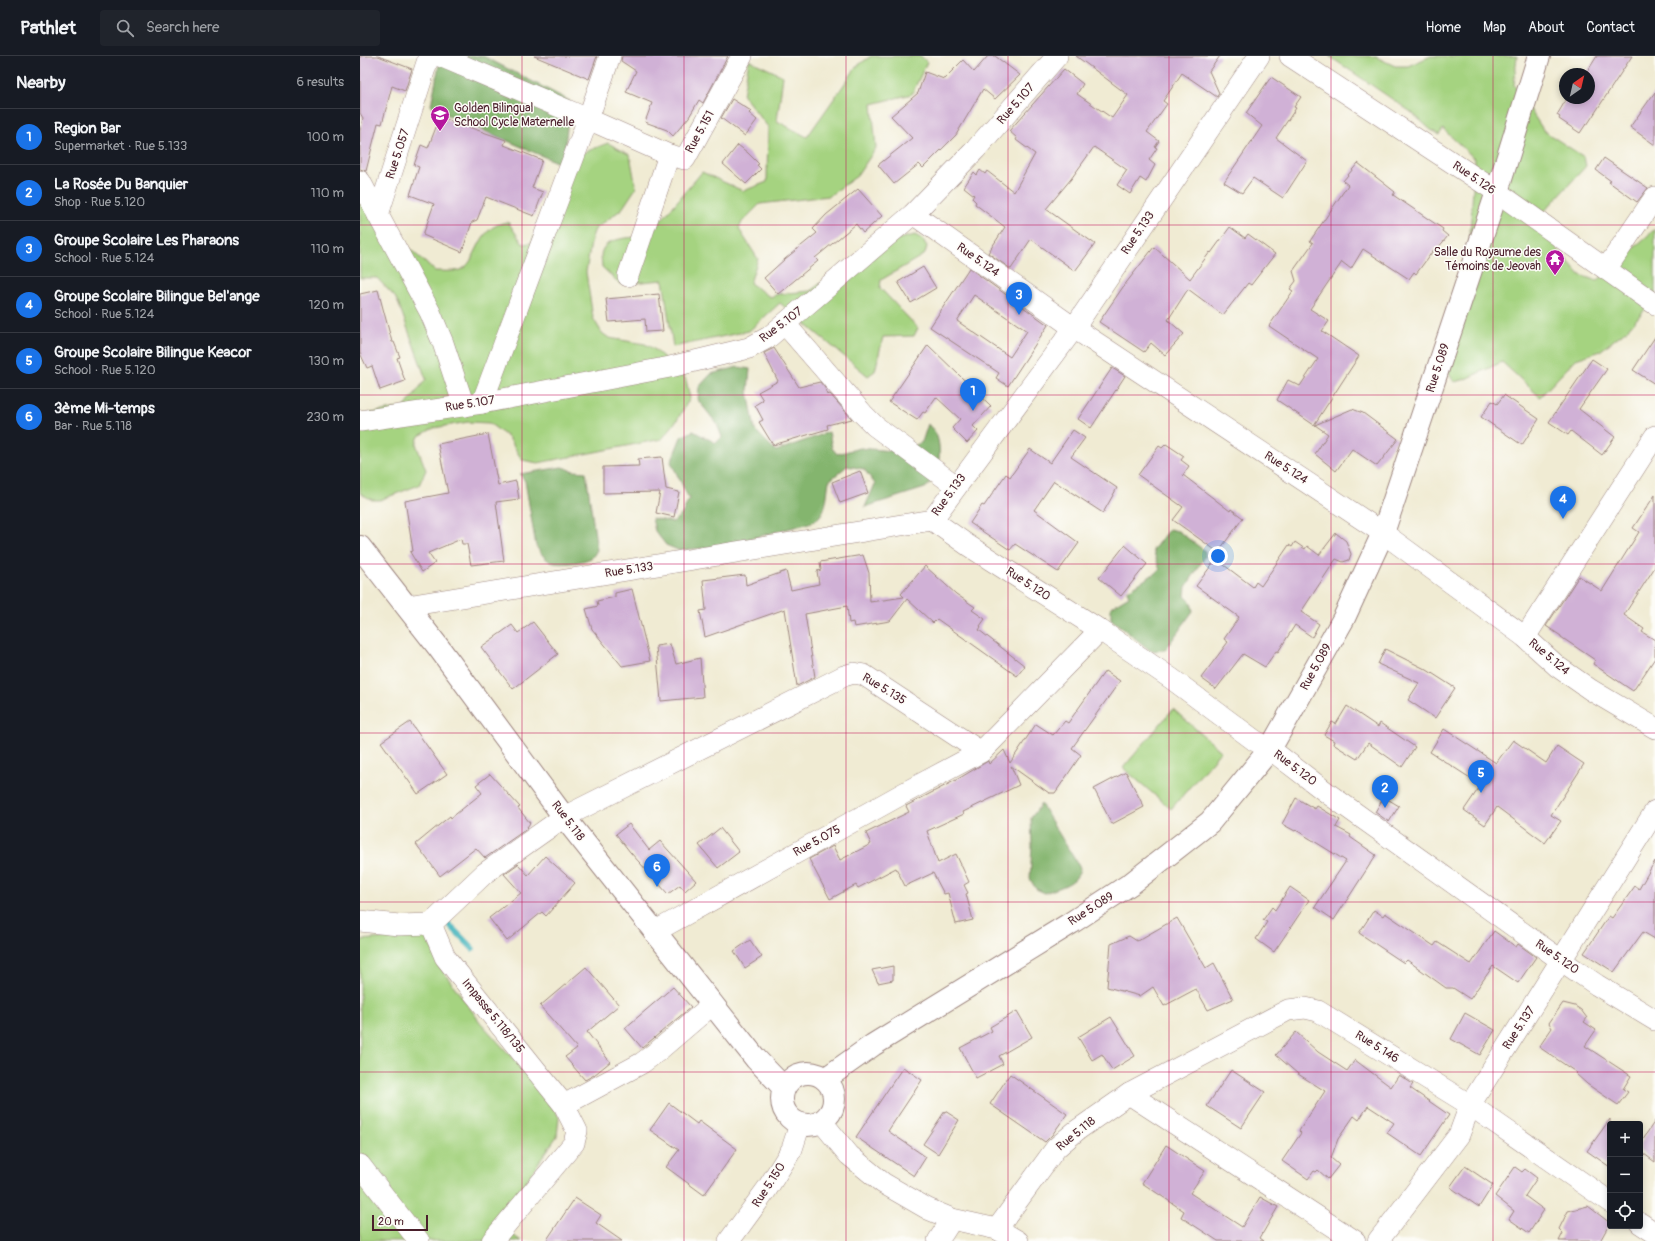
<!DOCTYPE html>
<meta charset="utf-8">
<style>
body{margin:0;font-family:Pangolin,sans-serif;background:#20242c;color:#f1f3f6}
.controls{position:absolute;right:12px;bottom:12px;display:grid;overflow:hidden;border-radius:4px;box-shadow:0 2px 6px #0003}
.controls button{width:36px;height:36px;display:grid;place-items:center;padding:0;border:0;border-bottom:1px solid #363941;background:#171b24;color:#f1f3f6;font:20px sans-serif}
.compass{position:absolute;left:1199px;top:12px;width:36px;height:36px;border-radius:50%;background:#171b24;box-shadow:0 2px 6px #0003;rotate:34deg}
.scale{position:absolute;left:12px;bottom:10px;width:56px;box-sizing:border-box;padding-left:4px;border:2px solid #4a1f2b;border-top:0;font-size:11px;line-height:14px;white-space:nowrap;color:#4a1f2b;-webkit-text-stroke:3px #fdfcf7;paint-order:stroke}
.you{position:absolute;left:858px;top:500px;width:14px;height:14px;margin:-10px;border:3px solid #fff;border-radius:50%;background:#1a73e8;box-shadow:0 0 0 6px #1a73e833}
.badge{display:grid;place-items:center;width:26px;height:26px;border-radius:50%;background:#1a73e8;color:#fff;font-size:13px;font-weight:700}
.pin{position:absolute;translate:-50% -33px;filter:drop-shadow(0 1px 2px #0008)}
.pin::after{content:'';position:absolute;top:21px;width:14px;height:12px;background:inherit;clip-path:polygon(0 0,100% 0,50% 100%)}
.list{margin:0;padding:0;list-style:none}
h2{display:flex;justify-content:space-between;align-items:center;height:52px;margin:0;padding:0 16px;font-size:17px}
h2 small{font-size:13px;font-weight:400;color:#9ea1a6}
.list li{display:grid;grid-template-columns:26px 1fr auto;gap:12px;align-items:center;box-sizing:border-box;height:56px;padding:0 16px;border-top:1px solid #363941}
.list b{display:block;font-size:15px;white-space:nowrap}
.list p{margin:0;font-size:13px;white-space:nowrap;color:#9ea1a6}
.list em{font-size:13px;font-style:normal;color:#9ea1a6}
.icon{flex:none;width:22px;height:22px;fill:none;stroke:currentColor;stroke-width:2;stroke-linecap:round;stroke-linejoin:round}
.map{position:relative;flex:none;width:1295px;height:1185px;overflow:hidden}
header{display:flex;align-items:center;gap:24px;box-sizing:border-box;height:56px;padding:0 20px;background:#171b24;border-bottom:1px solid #363941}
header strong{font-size:19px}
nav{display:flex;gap:22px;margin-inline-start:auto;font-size:14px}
.search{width:280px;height:36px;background:#20242c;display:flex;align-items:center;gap:10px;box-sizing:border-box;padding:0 14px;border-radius:4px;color:#9ea1a6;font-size:15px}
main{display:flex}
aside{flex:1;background:#171b24}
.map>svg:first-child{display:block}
.green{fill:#a5d380;stroke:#787956}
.forest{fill:#84b56e;stroke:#676a4c}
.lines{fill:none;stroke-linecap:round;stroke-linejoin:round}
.stream{stroke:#47b6be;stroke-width:5.5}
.building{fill:#d0b1d6;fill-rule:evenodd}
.street-casing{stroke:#9d857f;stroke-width:22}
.secondary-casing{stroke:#9d857f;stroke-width:24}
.street{stroke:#fff;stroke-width:21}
.secondary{stroke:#fff;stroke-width:22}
.grid{fill:none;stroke:#c2185b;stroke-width:1;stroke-opacity:0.55}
.labels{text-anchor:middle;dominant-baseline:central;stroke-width:3;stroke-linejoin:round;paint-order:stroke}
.street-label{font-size:12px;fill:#4a1f2b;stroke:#fdfcf7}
.poi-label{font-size:12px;fill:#4a1f2b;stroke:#fdfcf7;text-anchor:start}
</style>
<header>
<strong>Pathlet</strong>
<div class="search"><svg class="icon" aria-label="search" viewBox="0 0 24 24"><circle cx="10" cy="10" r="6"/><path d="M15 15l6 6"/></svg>Search here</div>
<nav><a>Home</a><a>Map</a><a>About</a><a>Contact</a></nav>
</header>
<main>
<aside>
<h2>Nearby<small>6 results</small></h2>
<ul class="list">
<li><span class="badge">1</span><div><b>Region Bar</b><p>Supermarket · Rue 5.133</p></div><em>100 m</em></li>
<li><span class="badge">2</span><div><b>La Rosée Du Banquier</b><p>Shop · Rue 5.120</p></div><em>110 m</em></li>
<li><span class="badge">3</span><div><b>Groupe Scolaire Les Pharaons</b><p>School · Rue 5.124</p></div><em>110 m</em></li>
<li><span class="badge">4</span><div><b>Groupe Scolaire Bilingue Bel'ange</b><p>School · Rue 5.124</p></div><em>120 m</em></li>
<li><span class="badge">5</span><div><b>Groupe Scolaire Bilingue Keacor</b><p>School · Rue 5.120</p></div><em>130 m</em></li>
<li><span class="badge">6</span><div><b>3ème Mi-temps</b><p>Bar · Rue 5.118</p></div><em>230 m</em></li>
</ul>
</aside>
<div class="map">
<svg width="1295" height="1185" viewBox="0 0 1295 1185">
<rect width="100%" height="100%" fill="#fdfcf7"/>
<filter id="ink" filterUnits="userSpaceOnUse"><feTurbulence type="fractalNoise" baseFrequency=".025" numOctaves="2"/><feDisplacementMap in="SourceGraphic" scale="8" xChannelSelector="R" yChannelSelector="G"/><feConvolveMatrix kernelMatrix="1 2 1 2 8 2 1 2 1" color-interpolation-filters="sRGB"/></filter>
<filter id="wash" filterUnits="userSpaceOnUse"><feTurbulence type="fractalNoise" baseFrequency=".012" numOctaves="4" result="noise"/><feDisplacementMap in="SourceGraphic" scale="16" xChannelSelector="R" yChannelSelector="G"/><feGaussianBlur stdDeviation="0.9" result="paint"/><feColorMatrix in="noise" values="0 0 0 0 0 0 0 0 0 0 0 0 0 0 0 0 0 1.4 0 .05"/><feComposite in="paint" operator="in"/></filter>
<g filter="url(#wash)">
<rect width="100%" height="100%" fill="#f0ebd3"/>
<g class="green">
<path d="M511,0H561L567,6L552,38L512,48L516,92L497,120L469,140L400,148L382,166L379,173L398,203L390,227L410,241L418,238L450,235L513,189L555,179L562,183L567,190L565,198L521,224L520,232L558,272L554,280L523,281L515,315L508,320L420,247L389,275L313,291L303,224L260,228L242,211C242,206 240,200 242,195C248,180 274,182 288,180L342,116L383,135L407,126L408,71L383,39L389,4L423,20L417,65L447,81L497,10Z"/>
<polygon points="969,0 1017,0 1018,2 1035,10 1048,10 1071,0 1157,0 1154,29 1184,75 1224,101 1226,110 1182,158 1189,183 1220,219 1237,225 1295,173 1295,242 1268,273 1240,295 1216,303 1180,341 1142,306 1103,324 1094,326 1089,318 1091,280 1106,238 1115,103 1083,73 1079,79 1071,74 1051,56"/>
<path d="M248,87L270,99L276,132L262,153L235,173L232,181L226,216L233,262L242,277L249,282L285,288L294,293L322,317L326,324L330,342L317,364L302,383L178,407L162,404L149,382L129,367L108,366L74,372L59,380L56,388L66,414L59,429L20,444H12L0,437V359L45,351L66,323L39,249L35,241L17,222H0V141L8,156L75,215C82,215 93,216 100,214C119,207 115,170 148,166L163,188L171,187L215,100Z"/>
<polygon points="813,653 861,695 811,753 763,712"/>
<polygon points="66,879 83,915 120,966 184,1037 199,1061 197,1080 147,1153 142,1171 161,1185 0,1185 0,884"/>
</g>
<g class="forest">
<polygon points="101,0 123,0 210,45 203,109 74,53 71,49 79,9"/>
<path d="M378,311L390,313L388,335L395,374L416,395L469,376L472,392L477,398L500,392L542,396L562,386L568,368C570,371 575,375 576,378C583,393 579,423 565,432L505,451L515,428L504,413L487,410L469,425C466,441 468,460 450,467L358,491L318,494L306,489L295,475L292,462L313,466L322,458L329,443L311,406L321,381L333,375L356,387L362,381L357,368L338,344L339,331L351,318Z"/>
<path d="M202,411L214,415L226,416L237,494C235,497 234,500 231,502C224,506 199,510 191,506C185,503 180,496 176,490L165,425L160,418Z"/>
<polygon points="809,473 818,475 845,495 845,501 826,531 825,540 831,546 833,555 805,594 791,595 751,563 751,551 769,540 767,535 800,514 793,494"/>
<path d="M681,748L720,812C719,828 697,832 685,837L676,833L670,823L672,790L671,762Z"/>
</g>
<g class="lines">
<polyline class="stream" points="83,862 113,893"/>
</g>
<g id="blocks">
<g class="building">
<polygon points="0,0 18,0 52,13 45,35 32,30 22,68 18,67 6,115 0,113 0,75 3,62 0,57"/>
<polygon points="174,0 237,0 229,23"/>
<polygon points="262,0 368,0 343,47 339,44 329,61 313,80 307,74 285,66 292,47 266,36 276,15 261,5"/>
<polygon points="628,0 635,0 660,19 635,43 623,33 596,79 563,112 559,108 534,128 518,109 552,82 531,60 558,37 565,16 584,23 603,4 614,16"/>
<polygon points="716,0 860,0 849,15 859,37 857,41 822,17 803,45 807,48 787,76 799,85 795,91 797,92 789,104 795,109 786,126 780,122 770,138 757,129 767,114 734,91 711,123 686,153 735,188 715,215 671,183 651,213 628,197 645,171 615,148 616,146 612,142 614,139 604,131 614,116 617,119 620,114 625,118 627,115 654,136 675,98 656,84 657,82 649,75 704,13 723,28 717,38 752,62 768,39"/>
<polygon points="1237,0 1272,0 1227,69 1226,68 1220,77 1199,63 1200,61 1197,59 1207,42 1229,42 1229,18 1223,18 1225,15 1227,16"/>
<polygon points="911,21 941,41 934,51 936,52 916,82 947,105 923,142 893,122 882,137 864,126 902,70 886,57"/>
<polygon points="1295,36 1295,89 1270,71"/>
<polygon points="372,43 391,55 389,57 397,64 385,80 361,62"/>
<polygon points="80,61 146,84 144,89 182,104 172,132 183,136 174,160 126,141 117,164 112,166 102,196 63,179 74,148 50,139 59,111 54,109 61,89 68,92"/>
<polygon points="378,89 388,97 399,108 397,109 401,113 386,128 363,108"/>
<polygon points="1244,102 1288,132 1277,146 1249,126 1251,125 1236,114"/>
<polygon points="998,107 1035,136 1033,139 1083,173 1082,175 1088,180 1077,193 1075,192 1056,218 1054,216 1049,223 1003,193 991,213 982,206 950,253 969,265 962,275 999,300 954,369 917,344 928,324 940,330 958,303 909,270 933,235 930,233 936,225 933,215 953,187 950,185 988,129 983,125"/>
<polygon points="498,133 522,160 503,177 496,168 455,202 458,205 418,238 404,222 425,203 457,177 453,173 466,159"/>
<polygon points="870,171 885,182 888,178 915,198 891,229 888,227 863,259 828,233 808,264 824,278 805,299 791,287 784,296 739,266 763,231 794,191 830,223 850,196 851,197"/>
<polygon points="563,211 576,232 551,247 538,226"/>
<path d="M609,212L688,269L648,330L636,322L639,317L570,271ZM614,239L667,275L650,301L597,265Z"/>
<polygon points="18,234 32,286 34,286 40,301 37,302 45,325 20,334 12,310 7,312 0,297 0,238"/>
<polygon points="299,238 303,275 286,276 285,263 249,266 246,243"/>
<polygon points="1295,281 1295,328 1273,314"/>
<polygon points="568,289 631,350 613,370 618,375 607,387 592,372 600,363 576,341 565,357 563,356 557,364 529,346"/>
<polygon points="414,292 439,331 460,326 465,332 467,339 470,338 492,363 467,369 468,373 413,389 399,366 403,364 395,349 403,344 398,336 418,325 404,297"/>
<polygon points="1232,303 1247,313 1219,353 1255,381 1242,399 1211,375 1208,379 1189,366"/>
<polygon points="752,312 765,320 731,372 718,363"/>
<polygon points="1144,339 1179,363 1162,389 1121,361 1132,345 1137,348"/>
<polygon points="992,353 1003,357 1038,383 1017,410 992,393 976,415 955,398 968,378 955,369"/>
<polygon points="713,374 725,382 711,401 757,432 743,457 694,425 674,454 719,487 698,516 655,488 650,494 610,467 622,449 624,450 646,418 650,421 670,393 690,407"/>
<polygon points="128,378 138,429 156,425 159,443 136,446 144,505 111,509 107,488 102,488 101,483 68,497 75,507 62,516 50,496 53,495 45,445 88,437 78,388"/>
<polygon points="806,388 824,400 821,404 829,410 823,419 870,455 871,453 883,462 858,496 813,464 823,451 778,419 799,390 802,392"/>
<polygon points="302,401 306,433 319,436 314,461 296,457 300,436 243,437 243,411 279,410 278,403"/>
<polygon points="500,415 508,437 480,447 472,426"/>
<polygon points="1295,439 1295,511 1264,559 1284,573 1282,576 1295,584 1295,602 1273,635 1233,608 1235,604 1201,581 1201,580 1186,570 1219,520 1242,535 1279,476 1273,472"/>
<polygon points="976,477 986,485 991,498 989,504 983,506 976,503 941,556 959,568 952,581 935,569 918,596 916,595 905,611 883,598 856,633 841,622 868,586 864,583 879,561 836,530 856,503 893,531 896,526 901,530 929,489 932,491 935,486 945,493 947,490 959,499"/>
<polygon points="765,489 787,508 761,540 739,522"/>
<polygon points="503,499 509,517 510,546 544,541 541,538 565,510 596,538 615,551 612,554 625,563 620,570 621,571 619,574 665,610 657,620 577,563 573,567 547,543 530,565 494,571 493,566 489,567 487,550 445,558 455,621 437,630 425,553 345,581 340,555 346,554 343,524 385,519 386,529 426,515 431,534 459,528 457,515 461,514 460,506"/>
<polygon points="272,533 290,605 262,610 232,573 226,553 238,550 237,545 255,541 255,537"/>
<polygon points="173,566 198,598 153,633 121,591 152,569 158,577"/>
<polygon points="310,588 316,608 340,602 343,641 301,645 296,590"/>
<polygon points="1025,593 1067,614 1095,632 1075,662 1048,644 1059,627 1018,608"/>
<polygon points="745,615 760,625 712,692 721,699 695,737 689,737 651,710 659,729 603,756 604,758 567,775 578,807 596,798 609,826 604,829 608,837 606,838 613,864 596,868 588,837 584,838 573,817 545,830 536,812 498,832 496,829 470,843 449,803 473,790 480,804 511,788 506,777 549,756 546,750 598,723 628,705 629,708 644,694 650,707 676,668 693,679 705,665 708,667"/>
<polygon points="987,650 1018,671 1020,667 1055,691 1042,711 1008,687 997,703 973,688 974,685 964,679 972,666 976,668"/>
<polygon points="50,666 87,718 58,738 21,686"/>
<polygon points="1084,673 1136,707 1153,684 1186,707 1197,690 1224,708 1191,759 1201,765 1185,787 1137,751 1125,769 1104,754 1121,729 1070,696"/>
<polygon points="766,716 784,751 752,768 734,733"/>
<polygon points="130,718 160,751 158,752 170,767 167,771 168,772 125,802 116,792 80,820 56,788 90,760 91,762 122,737 116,729"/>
<polygon points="1024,741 1039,750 1029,766 1015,756"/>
<polygon points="936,742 955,753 957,750 980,764 976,771 991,779 990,781 1016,799 974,864 955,851 986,805 936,774 935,775 922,768"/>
<polygon points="269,768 289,794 300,785 336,825 325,835 320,829 308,838 270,796 256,778"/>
<polygon points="360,772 379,796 358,812 339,789"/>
<polygon points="185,800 215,827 186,860 182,856 147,885 129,862 161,837 144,818 158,808 168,819"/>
<polygon points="1295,805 1295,883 1283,876 1254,916 1224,897 1249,860 1252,862 1275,830 1279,833"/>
<polygon points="930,831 949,844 914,896 896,883 907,866 903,864 912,851 915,854"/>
<polygon points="1014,854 1023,860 1025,857 1074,890 1077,886 1111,908 1134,875 1156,891 1158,888 1176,901 1158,927 1133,910 1110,943 1093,932 1086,932 1047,904 1044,907 999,877"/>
<polygon points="817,862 846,912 854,907 873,943 848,954 836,933 804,950 793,931 780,940 747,931 751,888 769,880 777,885"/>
<polygon points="390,884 402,901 385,912 374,895"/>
<polygon points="533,910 533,924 518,927 512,914"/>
<polygon points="226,911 259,949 227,976 250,1006 234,1019 225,1024 205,1001 217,992 180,950"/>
<polygon points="313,931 331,951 282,992 265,972"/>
<polygon points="1203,947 1215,950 1221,954 1227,962 1224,966 1236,974 1225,990 1271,1020 1263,1033 1268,1036 1258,1049 1227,1028 1216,1018 1217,1017 1179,991 1192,972 1189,967"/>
<polygon points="657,955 672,981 639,1000 643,1008 616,1022 600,992 632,975 630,971"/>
<polygon points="1105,957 1135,974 1120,999 1091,983"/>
<polygon points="751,961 775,1000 752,1014 742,998 732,1004 718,981"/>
<polygon points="936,976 958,996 987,1015 995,1004 1031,1031 1039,1019 1053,1028 1050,1032 1089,1059 1061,1100 1027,1077 1034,1067 1008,1050 999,1064 994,1060 978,1083 971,1102 979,1109 968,1123 958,1114 956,1116 954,1115 948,1123 922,1105 941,1077 939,1075 965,1035 938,1018 916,999"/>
<polygon points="543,1011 562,1024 528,1075 566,1101 554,1120 496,1081"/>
<polygon points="871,1014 905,1036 881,1072 847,1050"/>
<polygon points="650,1018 707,1058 692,1079 685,1086 630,1048"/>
<polygon points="309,1047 337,1068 339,1065 377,1093 344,1139 306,1111 319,1094 290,1074"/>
<polygon points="585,1055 599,1064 578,1098 563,1088"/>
<polygon points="1250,1063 1250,1111 1227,1095"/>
<polygon points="1295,1065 1295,1106 1280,1095 1280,1087"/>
<polygon points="806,1089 845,1115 830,1137 882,1171 900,1141 918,1151 900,1182 904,1185 858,1185 821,1161 824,1155 782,1127"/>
<polygon points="1105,1110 1133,1129 1119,1151 1090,1131"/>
<polygon points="1155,1111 1162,1116 1165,1113 1177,1122 1165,1140 1184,1154 1169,1177 1149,1163 1154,1155 1135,1140"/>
<polygon points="215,1142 241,1159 236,1167 262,1185 186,1185"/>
<polygon points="1228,1150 1250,1167 1240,1185 1199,1185 1203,1177 1199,1173 1208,1155"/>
</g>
</g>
</g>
<g filter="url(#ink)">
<use href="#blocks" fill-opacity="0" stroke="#9d857f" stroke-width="1"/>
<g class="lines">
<defs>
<g id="street">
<polyline points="80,0 228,63 250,0"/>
<polyline points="930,0 1137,136 1295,248"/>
<polyline points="0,125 18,159 69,0"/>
<polyline points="553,158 714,272 1023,477 1165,581 1198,611 1231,634 1295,672"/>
<polyline points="18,159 70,256 83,287 104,350"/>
<polyline points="1246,213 1295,141"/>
<polyline points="268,220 309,99"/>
<polyline points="425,268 503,358 515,370 596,430"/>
<polyline points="122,347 228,63 309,99 325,103 382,0"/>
<polyline points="0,365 122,347 310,311 389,292 409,281 553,158 616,93 697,0"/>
<polyline points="572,464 609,490 740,574 812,623 894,684 910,693 970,739 1202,905 1237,929 1295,964"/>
<polyline points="47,550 572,464 714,272 899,0"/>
<polyline points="1165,581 1295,380"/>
<polyline points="0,865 39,869 71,868"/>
<polyline points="294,876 544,737 621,696"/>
<polyline points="769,1038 928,954 945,952 958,955 1110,1049 1250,1146"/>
<polyline points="204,1049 282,1007 298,995 353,948"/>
<polyline points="462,1066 489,1099 523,1127 568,1153 592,1163 637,1173 696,1092 716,1075 769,1038 995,1185"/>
<polyline points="0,1109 59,1185"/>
<polyline points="1280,1167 1295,1177"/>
<polyline points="637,1173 658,1185"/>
<polyline points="132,1185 214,1087 217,1075 204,1049 85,901 71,868 125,817 204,761 484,620 494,617 504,619 621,696 740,574"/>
<polyline points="369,1185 407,1133 432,1093 440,1068"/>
<polyline points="578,1185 592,1163"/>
<polyline points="1018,1185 1099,1079 1110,1049 1295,755"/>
</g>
<g id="secondary">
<polyline points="0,491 79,592 204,761 396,1003 424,1032"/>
<circle cx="448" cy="1043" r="26"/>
<polyline points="465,1023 513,989 711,867 772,827 850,766 910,693 984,562 1023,477 1137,136 1179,0"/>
</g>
</defs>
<use href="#street" class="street-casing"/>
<use href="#secondary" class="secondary-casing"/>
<use href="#street" class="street"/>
<use href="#secondary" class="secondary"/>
</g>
</g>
<path class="grid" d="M162,0V1185M324,0V1185M486,0V1185M648,0V1185M809,0V1185M971,0V1185M1133,0V1185M0,169H1295M0,339H1295M0,508H1295M0,677H1295M0,846H1295M0,1016H1295"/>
<defs>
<symbol id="school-pin" viewBox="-11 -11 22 30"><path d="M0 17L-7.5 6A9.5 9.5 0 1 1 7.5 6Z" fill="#b5179e" stroke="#fdfcf7"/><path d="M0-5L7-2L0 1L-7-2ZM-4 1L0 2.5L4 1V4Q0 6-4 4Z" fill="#fff"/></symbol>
<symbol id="temple-pin" viewBox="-11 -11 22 30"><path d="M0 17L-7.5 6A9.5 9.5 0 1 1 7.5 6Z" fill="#b5179e" stroke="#fdfcf7"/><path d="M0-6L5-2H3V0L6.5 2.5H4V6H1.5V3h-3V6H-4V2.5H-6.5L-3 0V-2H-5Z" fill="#fff"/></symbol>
</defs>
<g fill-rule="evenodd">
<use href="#school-pin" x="69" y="48" width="22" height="30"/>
<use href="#temple-pin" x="1184" y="192" width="22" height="30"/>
</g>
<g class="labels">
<g class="street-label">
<text transform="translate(656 48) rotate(-49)">Rue 5.107</text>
<text transform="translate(340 76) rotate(-61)">Rue 5.151</text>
<text transform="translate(38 98) rotate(-72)">Rue 5.057</text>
<text transform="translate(1114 122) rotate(34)">Rue 5.126</text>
<text transform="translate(778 177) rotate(-56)">Rue 5.133</text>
<text transform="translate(618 204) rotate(35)">Rue 5.124</text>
<text transform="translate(421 269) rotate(-37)">Rue 5.107</text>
<text transform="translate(1078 312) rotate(-72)">Rue 5.089</text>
<text transform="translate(110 348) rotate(-9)">Rue 5.107</text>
<text transform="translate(926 412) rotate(33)">Rue 5.124</text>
<text transform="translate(589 439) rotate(-54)">Rue 5.133</text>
<text transform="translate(269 514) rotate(-9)">Rue 5.133</text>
<text transform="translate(668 528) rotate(33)">Rue 5.120</text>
<text transform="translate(1189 601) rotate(40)">Rue 5.124</text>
<text transform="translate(956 611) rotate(-61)">Rue 5.089</text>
<text transform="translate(524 633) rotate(31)">Rue 5.135</text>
<text transform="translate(935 712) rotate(37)">Rue 5.120</text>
<text transform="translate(208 765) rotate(53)">Rue 5.118</text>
<text transform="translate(457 785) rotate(-29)">Rue 5.075</text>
<text transform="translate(731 853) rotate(-33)">Rue 5.089</text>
<text transform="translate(1197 901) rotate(35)">Rue 5.120</text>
<text transform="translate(133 960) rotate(51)">Impasse 5.118/135</text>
<text transform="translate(1159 972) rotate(-57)">Rue 5.137</text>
<text transform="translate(1017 991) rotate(32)">Rue 5.146</text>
<text transform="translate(716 1078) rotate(-39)">Rue 5.118</text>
<text transform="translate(409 1129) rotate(-57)">Rue 5.150</text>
</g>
<g class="poi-label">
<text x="94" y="52">Golden Bilingual<tspan x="94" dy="14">School Cycle Maternelle</tspan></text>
<text x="1181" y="196" text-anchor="end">Salle du Royaume des<tspan x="1181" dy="14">Témoins de Jeovah</tspan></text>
</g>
</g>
</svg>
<div class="controls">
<button>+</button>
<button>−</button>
<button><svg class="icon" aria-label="locate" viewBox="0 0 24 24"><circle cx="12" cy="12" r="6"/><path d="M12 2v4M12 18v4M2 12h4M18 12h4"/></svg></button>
</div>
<svg class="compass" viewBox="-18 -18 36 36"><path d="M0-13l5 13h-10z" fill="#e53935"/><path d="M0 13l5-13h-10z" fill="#9ea1a6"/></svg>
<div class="scale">20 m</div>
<div class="you"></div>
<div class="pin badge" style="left:613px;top:355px">1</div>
<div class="pin badge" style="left:1025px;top:752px">2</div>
<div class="pin badge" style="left:659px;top:259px">3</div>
<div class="pin badge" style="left:1203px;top:463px">4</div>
<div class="pin badge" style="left:1121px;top:737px">5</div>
<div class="pin badge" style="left:297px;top:831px">6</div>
</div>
</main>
